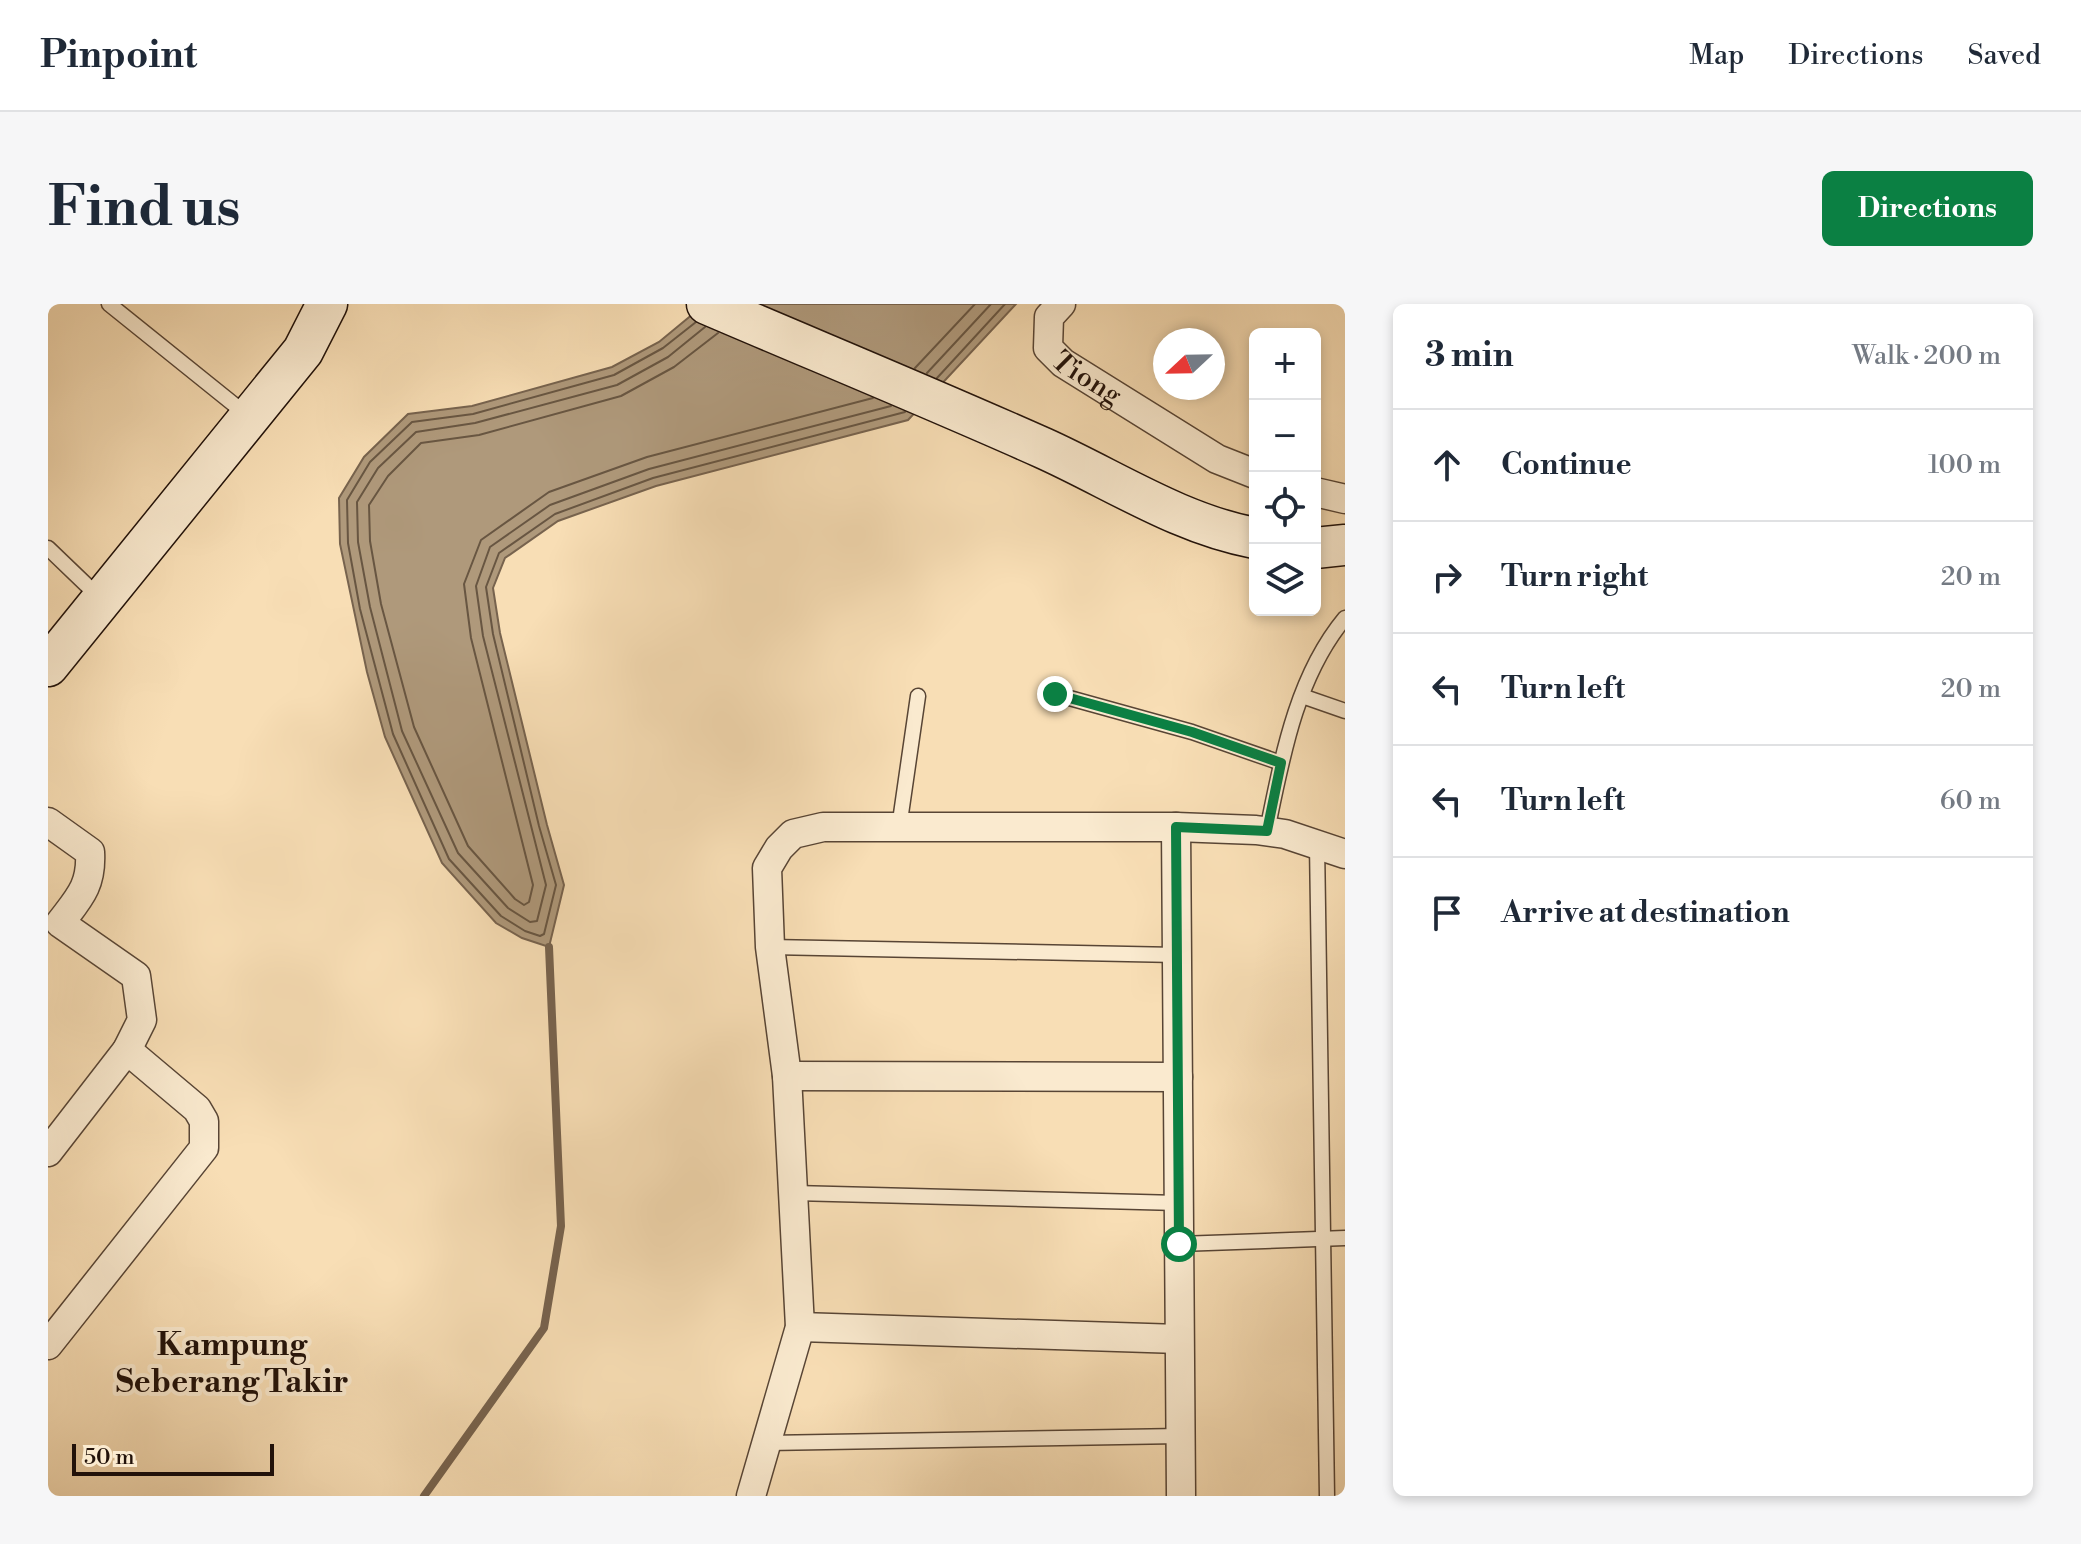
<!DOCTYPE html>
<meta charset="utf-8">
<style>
body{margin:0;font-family:"Libre Bodoni",serif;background:#f6f6f7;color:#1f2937}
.controls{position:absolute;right:24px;top:24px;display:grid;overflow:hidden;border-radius:12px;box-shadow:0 4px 12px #0003}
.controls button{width:72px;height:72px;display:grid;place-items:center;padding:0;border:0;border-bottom:2px solid #e0e1e3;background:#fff;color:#1f2937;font:40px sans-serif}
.compass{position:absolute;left:1105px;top:24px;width:72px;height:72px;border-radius:50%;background:#fff;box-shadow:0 4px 12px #0003;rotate:248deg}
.scale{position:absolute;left:24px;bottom:20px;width:202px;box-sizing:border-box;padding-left:8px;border:4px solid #22120a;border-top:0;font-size:22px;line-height:28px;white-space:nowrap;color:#22120a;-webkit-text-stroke:6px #faeacf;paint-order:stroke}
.stop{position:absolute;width:24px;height:24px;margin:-18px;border:6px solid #0b8043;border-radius:50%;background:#fff}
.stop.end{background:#0b8043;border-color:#fff;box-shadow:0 2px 8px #0008}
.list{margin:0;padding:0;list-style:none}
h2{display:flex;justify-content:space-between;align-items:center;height:104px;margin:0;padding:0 32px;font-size:34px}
h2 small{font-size:26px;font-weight:400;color:#747a83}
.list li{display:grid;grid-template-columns:52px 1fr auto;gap:24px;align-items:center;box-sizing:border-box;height:112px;padding:0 32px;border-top:2px solid #e0e1e3}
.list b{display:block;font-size:30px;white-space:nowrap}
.list em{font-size:26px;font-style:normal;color:#747a83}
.icon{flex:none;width:44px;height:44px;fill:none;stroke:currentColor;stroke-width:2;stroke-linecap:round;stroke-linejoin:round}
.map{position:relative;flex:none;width:1297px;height:1192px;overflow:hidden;border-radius:12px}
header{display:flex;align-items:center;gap:48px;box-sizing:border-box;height:112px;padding:0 40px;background:#fff;border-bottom:2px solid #e0e1e3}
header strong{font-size:38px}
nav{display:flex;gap:44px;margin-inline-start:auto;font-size:28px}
.intro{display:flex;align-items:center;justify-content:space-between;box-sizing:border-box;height:192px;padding:0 48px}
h1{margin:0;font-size:56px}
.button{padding:20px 36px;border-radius:12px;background:#0b8043;color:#fff;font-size:28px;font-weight:700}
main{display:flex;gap:48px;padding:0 48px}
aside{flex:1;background:#fff;border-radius:12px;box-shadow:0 4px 12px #0003}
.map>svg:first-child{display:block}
.water{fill:#af997b;stroke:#77634e;stroke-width:2}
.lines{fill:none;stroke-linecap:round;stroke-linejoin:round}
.shore{stroke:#685642;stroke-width:2}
.stream{stroke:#77634e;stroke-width:8}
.lane-casing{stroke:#584535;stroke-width:17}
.street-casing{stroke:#584535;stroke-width:31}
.secondary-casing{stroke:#22120a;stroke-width:43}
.lane{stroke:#faeacf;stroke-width:14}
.street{stroke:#faeacf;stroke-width:28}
.secondary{stroke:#faeacf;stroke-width:40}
.route{stroke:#0b8043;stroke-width:10}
.labels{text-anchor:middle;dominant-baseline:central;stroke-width:8;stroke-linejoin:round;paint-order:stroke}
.street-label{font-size:28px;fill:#22120a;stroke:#faeacf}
.quarter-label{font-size:32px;font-weight:bold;fill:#22120a;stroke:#faeacf}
</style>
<header>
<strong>Pinpoint</strong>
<nav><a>Map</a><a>Directions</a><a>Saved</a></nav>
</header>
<div class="intro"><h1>Find us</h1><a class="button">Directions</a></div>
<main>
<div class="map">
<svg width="1297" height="1192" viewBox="0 0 1297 1192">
<rect width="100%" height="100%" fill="#f8deb5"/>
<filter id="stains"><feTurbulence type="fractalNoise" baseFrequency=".0025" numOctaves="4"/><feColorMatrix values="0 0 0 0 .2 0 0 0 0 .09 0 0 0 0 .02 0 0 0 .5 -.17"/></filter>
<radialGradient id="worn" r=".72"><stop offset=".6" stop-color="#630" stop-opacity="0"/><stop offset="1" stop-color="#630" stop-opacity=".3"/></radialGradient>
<polygon class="water" points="657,0 968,0 860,116 608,182 510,217 457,254 445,284 452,329 499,521 516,581 501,643 474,634 448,619 394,559 337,433 319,368 292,240 291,194 316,153 360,110 424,102 564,63 611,38"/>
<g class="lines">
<g class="shore">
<polyline points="648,18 615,44 566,71 425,110 364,118 322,158 299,196 300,239 312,305 345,430 401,555 453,612 477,627 492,632 496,630 508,581 491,522 445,330 438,283 451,249 507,210 605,174 857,108"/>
<polyline points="657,23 620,53 569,81 427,119 368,128 330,164 309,198 310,238 322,303 354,427 410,549 460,604 482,618 489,617 498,581 435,332 428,282 442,243 502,201 601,165 843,102"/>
<polyline points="670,29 626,63 573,92 431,131 373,139 340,172 321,201 322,237 333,300 366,423 420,542 467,595 476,601 481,598 485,581 423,334 416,280 433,236 501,188 599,153 825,94"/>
<polyline points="867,64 927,0"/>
<polyline points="879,69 943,0"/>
<polyline points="889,74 957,0"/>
</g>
<polyline class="stream" points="376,1192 496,1024 513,922 501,643"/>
<defs>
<g id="lane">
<polyline points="61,0 199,111"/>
<polyline points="0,244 51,293"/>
<polyline points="1007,390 1144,428 1233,459"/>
<polyline points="1254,392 1297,407"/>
<polyline points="851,524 870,392"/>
<path d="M1219,527C1234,454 1248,373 1297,314"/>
<polyline points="1269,540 1279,1192"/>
<polyline points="722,643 1129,651"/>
<polyline points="746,889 1130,899"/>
<polyline points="1131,940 1297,934"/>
<polyline points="719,1139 1132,1132"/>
</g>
<g id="street">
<path id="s1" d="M1013,0L1001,13L1000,44L1015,59L1169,155L1207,170"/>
<polyline points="1267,188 1297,195"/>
<path d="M0,518L42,548C44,582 31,594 12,619L88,672L94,716L79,746L0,848"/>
<polyline points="1128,523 1133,1192"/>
<polyline points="739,772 1130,773"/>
<polyline points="752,1023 1131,1035"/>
<polyline points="0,1041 156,844 156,817 149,805 79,746"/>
<polyline points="703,1192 752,1023 739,772 722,643 719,564 731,544 745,530 775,523 1128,523 1208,526 1237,530 1297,550"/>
</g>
<g id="secondary">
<path d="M659,0C771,48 883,94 995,144C1064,175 1131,220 1207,234"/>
<polyline points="1267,244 1297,241"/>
<polyline points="0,362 255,47 279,0"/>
</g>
</defs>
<use href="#lane" class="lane-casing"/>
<use href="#street" class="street-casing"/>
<use href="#secondary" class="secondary-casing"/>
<use href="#lane" class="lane"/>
<use href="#street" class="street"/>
<use href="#secondary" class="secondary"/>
</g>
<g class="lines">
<polyline class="route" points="1007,390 1144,428 1233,459 1219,527 1128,523 1131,940"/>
</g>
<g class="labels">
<g class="street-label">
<text stroke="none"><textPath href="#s1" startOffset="98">Tiong</textPath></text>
</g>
<g class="quarter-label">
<text x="184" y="1041">Kampung<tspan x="184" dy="37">Seberang Takir</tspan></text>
</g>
</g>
<rect width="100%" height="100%" filter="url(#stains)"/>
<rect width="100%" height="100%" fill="url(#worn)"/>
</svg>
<div class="controls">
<button>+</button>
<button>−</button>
<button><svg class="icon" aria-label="locate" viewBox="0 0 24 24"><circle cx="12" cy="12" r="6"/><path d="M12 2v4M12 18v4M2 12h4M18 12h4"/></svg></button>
<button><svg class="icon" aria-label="layers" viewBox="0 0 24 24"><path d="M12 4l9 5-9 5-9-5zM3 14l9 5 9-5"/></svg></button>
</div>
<svg class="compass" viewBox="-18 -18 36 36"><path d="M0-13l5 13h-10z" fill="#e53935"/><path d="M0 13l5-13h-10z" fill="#747a83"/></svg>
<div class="scale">50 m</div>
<div class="stop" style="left:1131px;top:940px"></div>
<div class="stop end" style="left:1007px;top:390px"></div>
</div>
<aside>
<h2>3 min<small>Walk · 200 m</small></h2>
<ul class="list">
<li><svg class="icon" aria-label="ahead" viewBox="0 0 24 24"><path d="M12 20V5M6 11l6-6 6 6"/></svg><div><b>Continue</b></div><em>100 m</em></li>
<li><svg class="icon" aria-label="right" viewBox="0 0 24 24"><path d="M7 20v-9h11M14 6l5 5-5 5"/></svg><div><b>Turn right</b></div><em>20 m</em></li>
<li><svg class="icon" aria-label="left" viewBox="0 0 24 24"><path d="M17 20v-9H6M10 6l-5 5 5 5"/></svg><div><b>Turn left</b></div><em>20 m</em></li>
<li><svg class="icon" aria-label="left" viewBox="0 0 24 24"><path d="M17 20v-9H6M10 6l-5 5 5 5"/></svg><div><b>Turn left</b></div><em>60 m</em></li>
<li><svg class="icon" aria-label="arrive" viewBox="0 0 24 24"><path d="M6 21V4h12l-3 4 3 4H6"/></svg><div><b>Arrive at destination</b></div></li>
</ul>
</aside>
</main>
